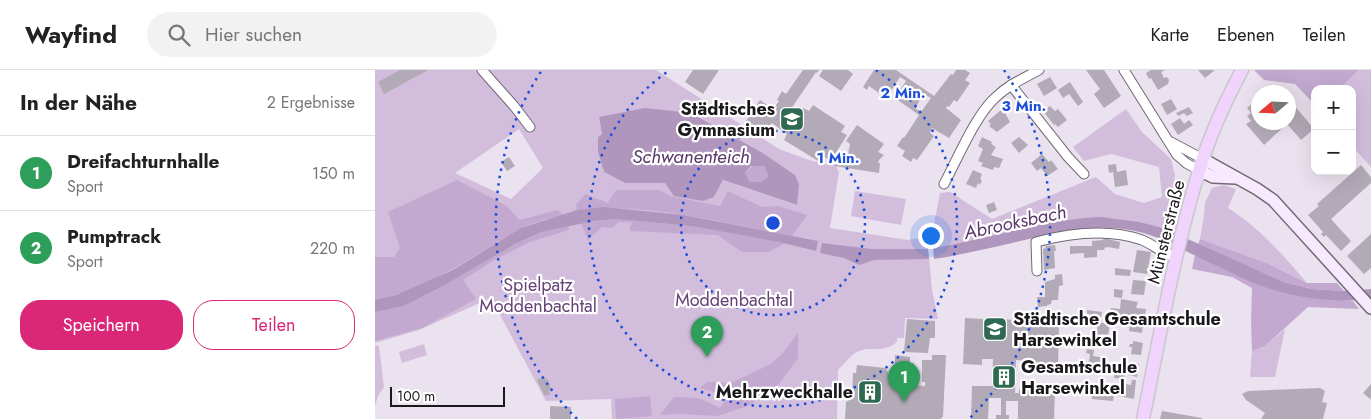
<!DOCTYPE html>
<html lang="de">
<meta charset="utf-8">
<style>
body{margin:0;font-family:Jost,sans-serif;background:#f2f2f2;color:#222}
.controls{position:absolute;right:15px;top:15px;display:grid;overflow:hidden;border-radius:10px;box-shadow:0 5px 20px #0002}
.controls button{width:45px;height:45px;display:grid;place-items:center;padding:0;border:0;border-bottom:1px solid #e0e0e0;background:#fff;color:#222;font:25px sans-serif}
.compass{position:absolute;left:876px;top:15px;width:45px;height:45px;border-radius:50%;background:#fff;box-shadow:0 5px 20px #0002;rotate:251deg}
.scale{position:absolute;left:15px;bottom:12px;width:115px;box-sizing:border-box;padding-left:5px;border:2px solid #1b181c;border-top:0;font-size:14px;line-height:18px;white-space:nowrap;color:#1b181c;-webkit-text-stroke:4px #fff;paint-order:stroke}
.you{position:absolute;left:555px;top:165px;width:18px;height:18px;margin:-12px;border:4px solid #fff;border-radius:50%;background:#1a73e8;box-shadow:0 0 0 8px #1a73e833}
.badge{display:grid;place-items:center;width:32px;height:32px;border-radius:50%;background:#db2777;color:#fff;font-size:16px;font-weight:700}
.pin{position:absolute;translate:-50% -41px;filter:drop-shadow(0 1px 2px #0008)}
.pin::after{content:'';position:absolute;top:26px;width:18px;height:15px;background:inherit;clip-path:polygon(0 0,100% 0,50% 100%)}
.list{margin:0;padding:0;list-style:none}
h2{display:flex;justify-content:space-between;align-items:center;height:65px;margin:0;padding:0 20px;font-size:21px}
h2 small{font-size:16px;font-weight:400;color:#767676}
.list li{display:grid;grid-template-columns:32px 1fr auto;gap:15px;align-items:center;box-sizing:border-box;height:75px;padding:0 20px;border-top:1px solid #e0e0e0}
.list b{display:block;font-size:19px;white-space:nowrap}
.list p{margin:0;font-size:16px;white-space:nowrap;color:#767676}
.list em{font-size:16px;font-style:normal;color:#767676}
.actions{display:flex;gap:10px;padding:15px 20px}
.actions a{flex:1;padding:11px 0;border:1px solid #db2777;border-radius:20px;text-align:center;font-size:18px;color:#db2777}
.actions .main{background:#db2777;color:#fff}
.icon{flex:none;width:28px;height:28px;fill:none;stroke:currentColor;stroke-width:2;stroke-linecap:round;stroke-linejoin:round}
.map{position:relative;flex:none;width:996px;height:349px;overflow:hidden}
header{display:flex;align-items:center;gap:30px;box-sizing:border-box;height:70px;padding:0 25px;background:#fff;border-bottom:1px solid #e0e0e0}
header strong{font-size:24px}
nav{display:flex;gap:28px;margin-inline-start:auto;font-size:18px}
.search{width:350px;height:45px;background:#f2f2f2;display:flex;align-items:center;gap:12px;box-sizing:border-box;padding:0 18px;border-radius:28px;color:#767676;font-size:19px}
main{display:flex}
aside{flex:1;background:#fff}
.map>svg:first-child{display:block}
.green{fill:#d2bddd;fill-rule:evenodd}
.forest{fill:#c3a9d0}
.water{fill:#b096bc;fill-rule:evenodd}
.building{fill:#b2aab7;fill-rule:evenodd}
.lines{fill:none;stroke-linecap:round;stroke-linejoin:round}
.street-casing{stroke:#716975;stroke-width:11}
.secondary-casing{stroke:#716975;stroke-width:14}
.primary-casing{stroke:#c8c8c9;stroke-width:15}
.street{stroke:#fff;stroke-width:9}
.secondary{stroke:#f8eafe;stroke-width:11}
.primary{stroke:#f0d4fd;stroke-width:12}
.ring{fill:none;stroke:#1d4ed8;stroke-width:2.5;stroke-dasharray:2.5 5}
.labels{text-anchor:middle;dominant-baseline:central;stroke-width:4.5;stroke-linejoin:round;paint-order:stroke}
.poi-label{font-size:18px;font-weight:bold;fill:#1b181c;stroke:#fff;text-anchor:end}
.street-label{font-size:18px;fill:#1b181c;stroke:#fff}
.park-label{font-size:18px;fill:#654275;stroke:#fff}
.water-label{font-size:19px;font-style:italic;fill:#593769;stroke:#fff}
.centre{fill:#1d4ed8;stroke:#fff;stroke-width:2.5}
.ring-label{font-size:15px;text-anchor:middle;font-weight:bold;fill:#1d4ed8;stroke:#fff;stroke-width:4.5;stroke-linejoin:round;paint-order:stroke}
</style>
<header>
<strong>Wayfind</strong>
<div class="search"><svg class="icon" aria-label="search" viewBox="0 0 24 24"><circle cx="10" cy="10" r="6"/><path d="M15 15l6 6"/></svg>Hier suchen</div>
<nav><a>Karte</a><a>Ebenen</a><a>Teilen</a></nav>
</header>
<main>
<aside>
<h2>In der Nähe<small>2 Ergebnisse</small></h2>
<ul class="list">
<li><span class="badge" style="background:#2e9e5b">1</span><div><b>Dreifachturnhalle</b><p>Sport</p></div><em>150 m</em></li>
<li><span class="badge" style="background:#2e9e5b">2</span><div><b>Pumptrack</b><p>Sport</p></div><em>220 m</em></li>
</ul>
<div class="actions"><a class="main">Speichern</a><a>Teilen</a></div>
</aside>
<div class="map">
<svg width="996" height="349" viewBox="0 0 996 349">
<rect width="100%" height="100%" fill="#ebe2ef"/>
<g class="green">
<path d="M0,0H281L404,79L437,91L461,96L464,102L455,158L533,170L552,167L557,220L563,249L530,248L529,268H522V272C506,284 498,276 484,281C476,284 469,294 463,300L462,349H237L236,329L171,331L116,228L44,260L0,273ZM316,43L388,83L420,105L421,135L348,110L339,127L290,113H250L229,102L223,82V67L227,64L224,47ZM144,59L168,98L136,129L80,103Z"/>
<polygon points="984,0 996,0 996,97 977,76 977,19 964,19"/>
<polygon points="751,39 767,62 796,89 800,105 794,162 788,158 737,148 558,178 558,159 565,123 575,122 617,149 721,107 740,124 769,133 787,127 784,97 736,84 709,91 698,77"/>
<path d="M849,115L861,119L853,138C885,158 908,185 932,213L892,193L825,169L829,145L830,133L837,118Z"/>
<polygon points="480,121 531,129 526,155 476,146"/>
<polygon points="910,259 900,307 875,307 877,281 890,276"/>
<polygon points="49,274 52,285 27,293 24,282"/>
<polygon points="0,275 4,276 9,317 3,326 0,336"/>
</g>
<g class="forest">
<polygon points="879,0 984,0 964,19 940,19 940,35 920,14 889,10"/>
<polygon points="377,96 389,96 393,106 386,112 375,112 370,103"/>
<path d="M82,110L132,136L144,150L183,140L188,145C174,149 157,152 145,159C96,186 57,218 0,230V187H19L25,178L13,142Z"/>
<path d="M241,120H284L295,126L345,136L353,121L387,137L403,136L432,145L417,166C347,153 274,132 202,140L201,135L210,124L233,133Z"/>
<polygon points="242,149 316,156 410,173 394,182 367,182 343,165 254,161 257,152 243,152 238,158 227,157 213,170 206,153"/>
<polygon points="193,156 194,160 155,172 121,189 88,210 101,229 47,258 0,271 0,242 29,236 70,215 140,174 166,162"/>
<polygon points="825,169 892,193 932,213 962,213 969,221 937,219 909,212 823,175"/>
<path d="M820,185C849,198 878,215 909,223C932,229 955,229 978,231L984,239L933,237L890,276L877,281L876,251L877,218L857,207L817,199Z"/>
<polygon points="423,263 423,288 404,314 373,336 342,346 305,344 285,345 299,327 324,328 345,338 353,326 325,318 332,312 356,313 396,294 408,283"/>
<polygon points="275,326 277,346 241,349 240,329"/>
</g>
<g class="water">
<path d="M270,38L316,43L388,83L420,105L424,115L422,135L348,110L339,127L328,131L299,126L290,113H250L229,102L223,82V67L227,64L224,47ZM376,96H389L393,106L386,112H375L370,103Z"/>
<polygon points="228,137 308,145 443,171 441,181 404,172 316,156 242,149 219,151 166,162 140,174 70,215 29,236 0,242 0,230 21,225 78,200 146,158 202,140"/>
<path d="M727,147L764,152L788,158L909,212L937,219L969,221L996,219V229C962,233 924,229 892,218C868,210 845,197 823,187C802,177 782,165 760,161C718,152 678,163 637,173C611,179 585,185 559,189L558,178C615,169 670,149 727,147Z"/>
<polygon points="447,173 496,179 553,179 554,189 499,190 484,195 469,188 445,183"/>
</g>
<g class="building">
<polygon points="25,0 53,0 9,24 3,12"/>
<polygon points="318,0 344,0 328,24 310,12"/>
<polygon points="428,0 444,0 442,3 441,2 416,39 414,38 405,51 415,58 428,38 434,41 438,35 470,56 466,62 472,65 456,91 447,86 443,91 409,70 412,64 397,53 387,66 369,54 385,30 398,39 404,31 402,30 407,21 411,24"/>
<polygon points="448,0 473,0 478,4 466,21 444,6"/>
<path d="M499,0H521L559,26L576,4L578,5L581,0H590L595,3L590,10L595,13L582,32L579,30L574,37L572,36L571,38L586,50L574,68L557,58L555,63L559,66L542,90L538,88L536,92L527,86L530,81L522,76L528,67L529,68L544,45L520,28L531,11L525,7L511,28L494,16L492,20L488,17ZM549,24L556,28L546,42L540,38Z"/>
<polygon points="711,0 729,0 746,26 729,38 719,24 725,19"/>
<polygon points="776,0 790,0 786,2 789,8 792,7 794,10 793,14 783,20 776,8 774,9 771,3"/>
<polygon points="823,0 838,0 839,1 830,8"/>
<polygon points="675,7 682,18 669,26 662,14"/>
<polygon points="695,12 708,32 703,36 694,24 688,28 683,20"/>
<polygon points="884,28 884,52 914,52 914,29 939,59 926,70 912,54 889,75 871,54 876,51 872,46 876,43 872,38"/>
<polygon points="796,29 802,39 792,45 786,34"/>
<polygon points="675,36 680,41 683,39 692,50 683,57 680,54 679,55 668,41"/>
<polygon points="814,37 818,43 812,46 809,43 803,46 801,43"/>
<polygon points="626,40 628,44 630,43 635,52 622,62 614,56 616,54 613,51"/>
<polygon points="805,48 809,54 814,50 818,55 803,65 796,54"/>
<polygon points="482,55 509,74 503,82 509,85 504,90 503,93 505,93 504,103 459,96 462,83 473,84 475,74 471,71"/>
<polygon points="607,67 617,72 616,74 621,77 616,85 628,89 624,98 619,97 618,100 606,96 608,93 603,91 608,79 603,76"/>
<polygon points="644,67 653,75 644,83 636,73"/>
<polygon points="667,84 674,92 676,90 683,99 672,106 666,98 662,101 656,93"/>
<polygon points="134,87 140,96 132,101 126,92"/>
<polygon points="741,94 742,102 751,100 753,115 740,117 738,102 734,103 733,95"/>
<polygon points="986,95 996,107 996,113 956,149 976,171 966,181 951,165 949,167 946,164 948,162 933,145 944,136 942,134"/>
<polygon points="598,100 607,104 605,109 607,110 605,115 603,113 601,118 591,114"/>
<polygon points="619,132 622,140 614,143 611,135"/>
<polygon points="996,164 996,198 989,204 972,186"/>
<polygon points="729,168 745,172 744,179 733,177 729,178 730,180 722,180 722,187 709,188 709,183 695,184 695,176 717,176 717,171 728,170"/>
<polygon points="680,175 681,181 679,181 680,198 669,200 668,179 671,178 670,176"/>
<polygon points="762,180 776,182 772,204 758,202"/>
<polygon points="740,198 756,200 755,206 740,205"/>
<polygon points="687,204 688,215 684,216 683,230 677,230 676,234 672,235 672,236 663,237 662,227 670,227 670,212 680,209 680,205"/>
<polygon points="758,210 771,211 769,225 756,224"/>
<polygon points="739,219 748,220 747,228 739,227"/>
<polygon points="746,229 763,232 761,238 771,239 769,251 759,249 760,245 755,244 754,252 734,249 736,238 745,239"/>
<polygon points="712,240 727,242 726,247 714,247 715,244 712,244"/>
<polygon points="590,248 608,249 608,255 620,256 620,249 643,250 643,256 654,257 654,251 684,252 683,298 653,297 653,291 641,290 640,323 644,323 644,319 680,321 679,349 643,349 643,331 631,331 631,345 634,345 634,349 621,349 621,345 626,345 626,328 614,328 613,349 596,349 597,316 617,316 618,289 607,289 607,295 588,294"/>
<polygon points="532,249 560,251 560,268 555,268 553,283 529,282"/>
<polygon points="729,251 735,253 733,265 726,264 726,268 729,269 728,274 716,272 717,260 722,261 723,252 729,253"/>
<polygon points="755,252 768,254 767,263 754,261"/>
<polygon points="758,271 768,273 766,285 756,284 757,277 754,277 755,274 758,274"/>
<polygon points="712,279 719,280 718,286 730,288 728,299 713,297 715,284 711,283"/>
<polygon points="520,285 535,287 535,293 539,293 538,315 550,316 550,312 547,312 547,290 557,290 557,285 571,285 568,347 567,347 566,349 470,349 471,332 477,328 478,303 481,303 482,295 510,298 513,302 513,310 519,311"/>
<polygon points="754,292 764,294 762,307 750,304 749,309 739,308 740,301 746,303 747,299 753,299"/>
<polygon points="168,307 169,309 171,308 174,312 176,319 174,320 175,325 169,325 162,310"/>
<polygon points="757,310 761,310 759,329 739,325 738,331 717,329 716,323 719,322 720,317 724,318 725,313 737,314 736,319 749,320 750,314 756,315"/>
<polygon points="996,314 996,328 995,329 988,323"/>
<polygon points="945,318 950,321 947,332 952,333 948,349 886,349 890,343 871,330 867,324 873,321"/>
<polygon points="175,336 196,337 196,349 175,349"/>
<polygon points="787,341 827,348 827,349 785,349"/>
</g>
<g class="lines">
<defs>
<g id="street">
<polyline points="107,0 139,36 155,57"/>
<polyline points="749,0 802,85 811,93 824,100"/>
<polyline points="636,15 693,87 709,104"/>
<polyline points="796,72 828,89"/>
<path d="M569,114C582,90 601,44 621,27C633,15 649,8 664,0"/>
<path d="M662,201L661,172C695,163 733,158 767,170C779,175 788,184 801,187"/>
</g>
<g id="secondary">
<polyline points="828,89 882,119 898,130 996,238"/>
<polyline points="824,100 838,107 860,108"/>
</g>
<path id="primary" d="M768,349C785,266 799,182 824,101C834,67 850,32 867,0"/>
</defs>
<use href="#street" class="street-casing"/>
<use href="#secondary" class="secondary-casing"/>
<use href="#primary" class="primary-casing"/>
<use href="#street" class="street"/>
<use href="#secondary" class="secondary"/>
<use href="#primary" class="primary"/>
</g>
<g class="ring">
<circle cx="398" cy="153" r="92"/>
<path d="M501 0A184 184 0 1 1 295 0"/>
<path d="M202 349A277 277 0 0 1 167 0M629 0A277 277 0 0 1 594 349"/>
</g>
<defs>
<symbol id="school-square" viewBox="-11 -11 22 22"><rect x="-9" y="-9" width="18" height="18" rx="4" fill="#306952" stroke="#fff"/><path d="M0-5L7-2L0 1L-7-2ZM-4 1L0 2.5L4 1V4Q0 6-4 4Z" fill="#fff"/></symbol>
<symbol id="building-square" viewBox="-11 -11 22 22"><rect x="-9" y="-9" width="18" height="18" rx="4" fill="#306952" stroke="#fff"/><path d="M-4-6H4V6H1V3H-1V6H-4ZM-2.5-4.3h1.7v1.8h-1.7ZM.8-4.3h1.7v1.8H.8ZM-2.5-1h1.7V.8h-1.7ZM.8-1h1.7V.8H.8Z" fill="#fff"/></symbol>
</defs>
<g fill-rule="evenodd">
<use href="#school-square" x="403" y="35" width="28" height="28"/>
<use href="#school-square" x="606" y="245" width="28" height="28"/>
<use href="#building-square" x="615" y="293" width="28" height="28"/>
<use href="#building-square" x="481" y="308" width="28" height="28"/>
</g>
<g class="labels">
<g class="poi-label">
<text x="400" y="39">Städtisches<tspan x="400" dy="21">Gymnasium</tspan></text>
<text x="638" y="249" text-anchor="start">Städtische Gesamtschule<tspan x="638" dy="21">Harsewinkel</tspan></text>
<text x="646" y="297" text-anchor="start">Gesamtschule<tspan x="646" dy="21">Harsewinkel</tspan></text>
<text x="478" y="322">Mehrzweckhalle</text>
</g>
<g class="street-label">
<text transform="translate(791 162) rotate(-76)">Münsterstraße</text>
</g>
<g class="park-label">
<text x="163" y="215">Spielpatz<tspan x="163" dy="21">Moddenbachtal</tspan></text>
<text x="359" y="230">Moddenbachtal</text>
</g>
<g class="water-label">
<text x="316" y="86">Schwanenteich</text>
<text transform="translate(640 152) rotate(-12)">Abrooksbach</text>
</g>
</g>
<circle cx="398" cy="153" r="8" class="centre"/>
<g class="ring-label">
<text x="528" y="28">2 Min.</text>
<text x="649" y="41">3 Min.</text>
<text x="463" y="93">1 Min.</text>
</g>
</svg>
<div class="controls">
<button>+</button>
<button>−</button>
</div>
<svg class="compass" viewBox="-18 -18 36 36"><path d="M0-13l5 13h-10z" fill="#e53935"/><path d="M0 13l5-13h-10z" fill="#767676"/></svg>
<div class="scale">100 m</div>
<div class="you"></div>
<div class="pin badge" style="left:529px;top:332px;background:#2e9e5b">1</div>
<div class="pin badge" style="left:332px;top:287px;background:#2e9e5b">2</div>
</div>
</main>
